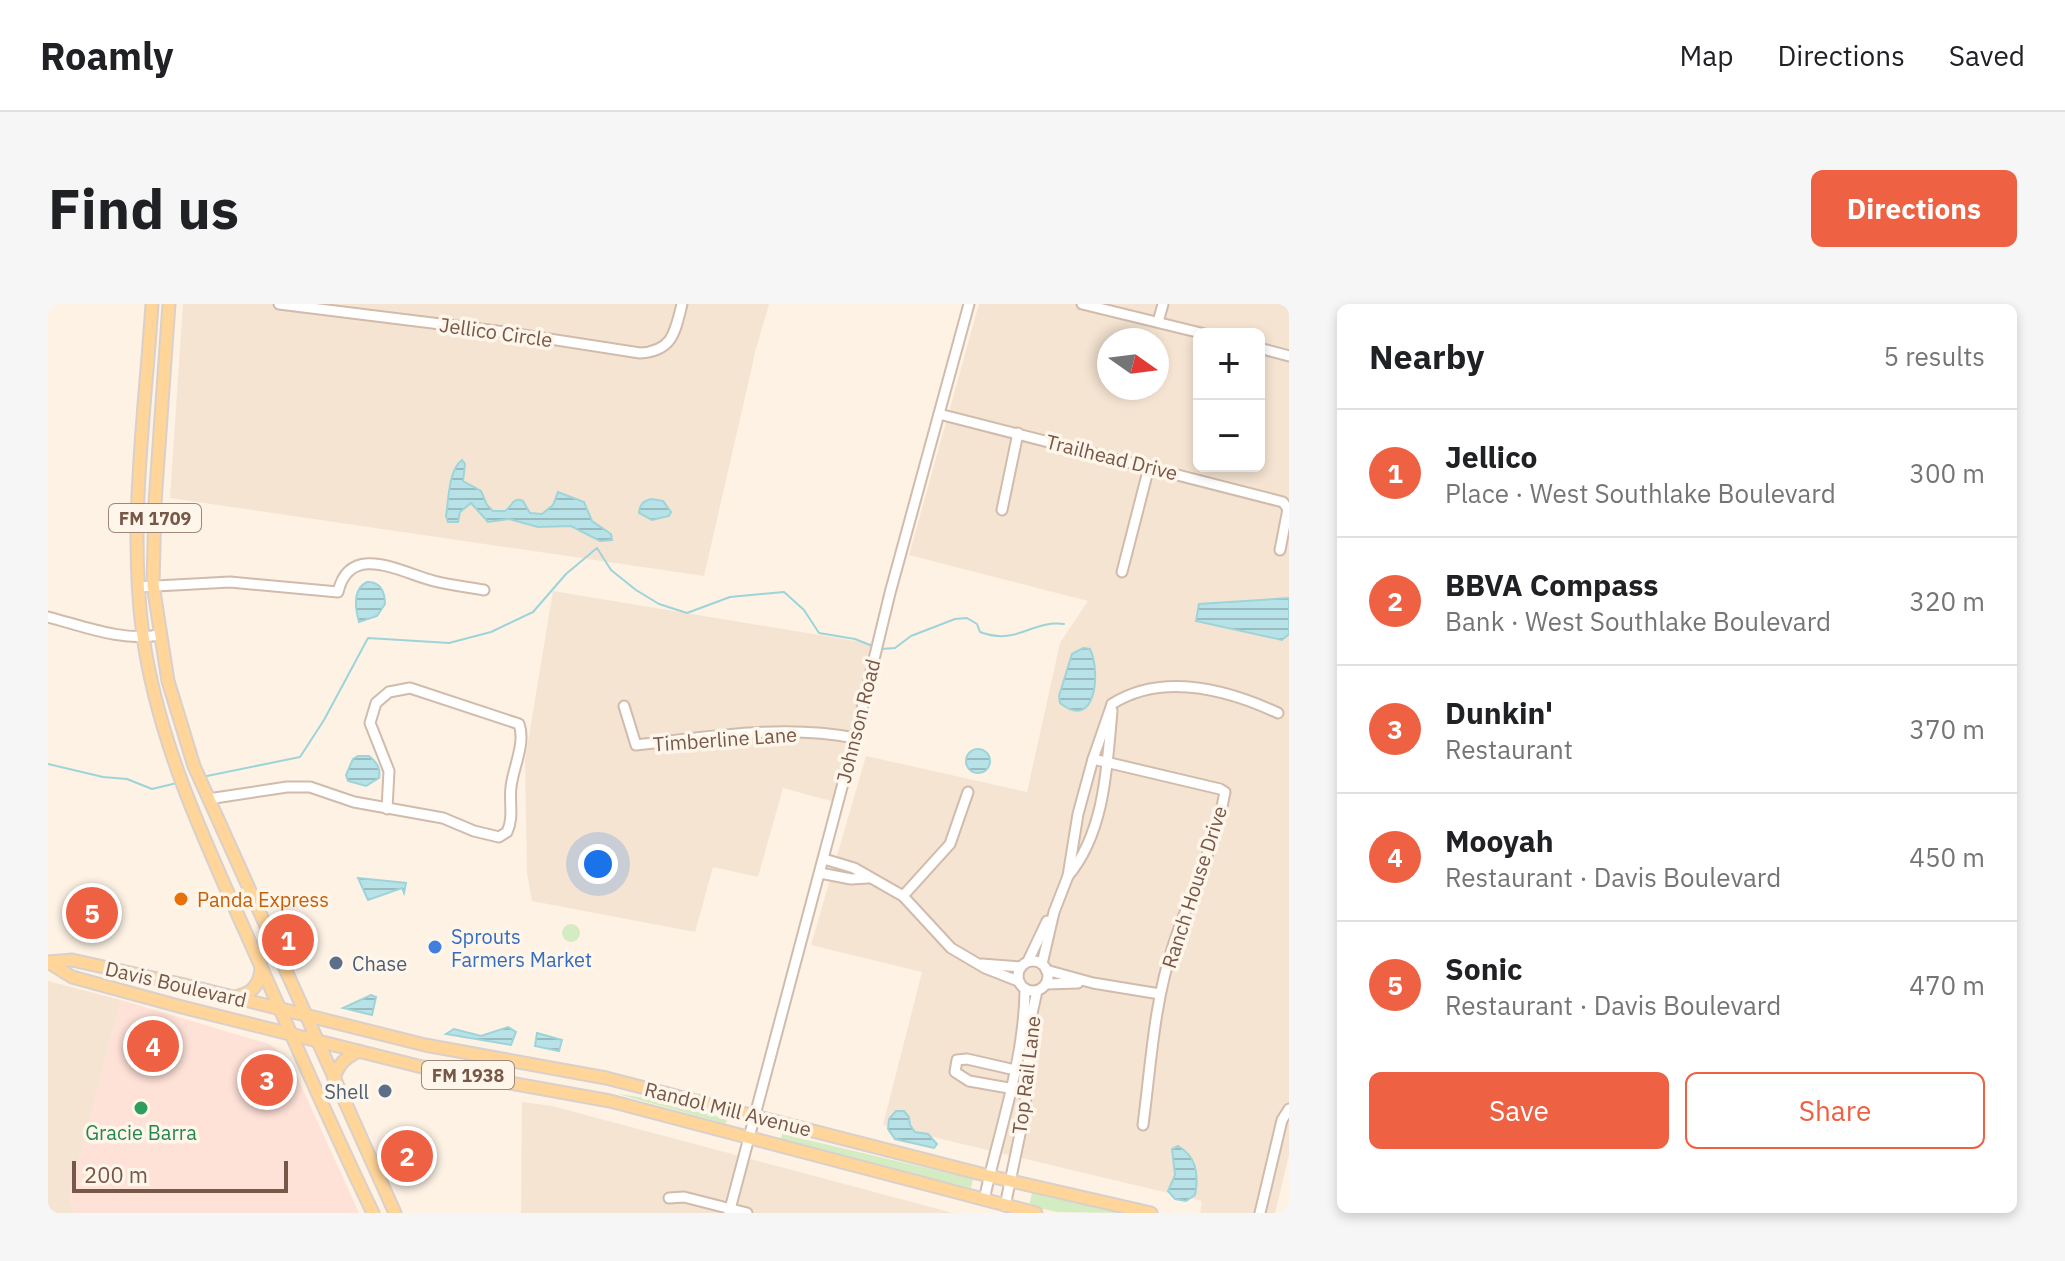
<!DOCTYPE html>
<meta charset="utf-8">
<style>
body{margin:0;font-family:"IBM Plex Sans",sans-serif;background:#f6f6f6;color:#202124}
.controls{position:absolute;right:24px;top:24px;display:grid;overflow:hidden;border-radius:12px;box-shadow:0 4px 12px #0003}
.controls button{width:72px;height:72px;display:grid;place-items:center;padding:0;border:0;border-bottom:2px solid #e0e0e0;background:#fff;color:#202124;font:40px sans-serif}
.compass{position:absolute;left:1049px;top:24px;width:72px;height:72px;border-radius:50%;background:#fff;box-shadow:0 4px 12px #0003;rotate:104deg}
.scale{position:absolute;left:24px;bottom:20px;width:216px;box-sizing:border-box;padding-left:8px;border:4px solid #775748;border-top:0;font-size:22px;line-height:28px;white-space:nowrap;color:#775748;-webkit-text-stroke:6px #fff6eb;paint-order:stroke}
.you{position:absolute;left:550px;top:560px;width:28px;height:28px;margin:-20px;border:6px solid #fff;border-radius:50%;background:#1a73e8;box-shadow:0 0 0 12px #1a73e833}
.badge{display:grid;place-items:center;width:52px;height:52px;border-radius:50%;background:#ee6142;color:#fff;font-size:26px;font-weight:700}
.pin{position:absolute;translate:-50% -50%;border:4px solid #fff;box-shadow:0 2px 8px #0006}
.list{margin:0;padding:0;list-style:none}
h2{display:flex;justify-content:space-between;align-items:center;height:104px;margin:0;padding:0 32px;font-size:34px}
h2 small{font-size:26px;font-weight:400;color:#757577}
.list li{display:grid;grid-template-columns:52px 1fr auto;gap:24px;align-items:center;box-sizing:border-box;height:128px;padding:0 32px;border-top:2px solid #e0e0e0}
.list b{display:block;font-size:30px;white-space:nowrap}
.list p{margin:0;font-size:26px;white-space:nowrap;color:#757577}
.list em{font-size:26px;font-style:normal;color:#757577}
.actions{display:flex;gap:16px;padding:24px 32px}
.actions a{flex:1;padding:18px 0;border:2px solid #ee6142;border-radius:12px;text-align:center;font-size:28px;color:#ee6142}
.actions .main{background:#ee6142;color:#fff}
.map{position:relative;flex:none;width:1241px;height:909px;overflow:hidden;border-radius:12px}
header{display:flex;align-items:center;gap:48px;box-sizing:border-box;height:112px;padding:0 40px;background:#fff;border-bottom:2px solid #e0e0e0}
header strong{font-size:38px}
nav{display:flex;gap:44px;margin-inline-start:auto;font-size:28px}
.intro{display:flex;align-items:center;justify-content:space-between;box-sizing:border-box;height:192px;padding:0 48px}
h1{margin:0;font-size:56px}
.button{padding:20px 36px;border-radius:12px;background:#ee6142;color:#fff;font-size:28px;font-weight:700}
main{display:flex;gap:48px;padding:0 48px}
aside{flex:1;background:#fff;border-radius:12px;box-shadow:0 4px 12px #0003}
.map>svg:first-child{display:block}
.residential{fill:#f5e4d2;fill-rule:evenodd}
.commercial{fill:#fee1d7}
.green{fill:#d4ecc1}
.water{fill:url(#water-rules);stroke:#9dd4da;stroke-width:2}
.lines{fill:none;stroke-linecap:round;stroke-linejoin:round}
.stream{stroke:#9dd4da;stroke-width:2}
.minor-casing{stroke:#d1bbac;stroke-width:13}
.major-casing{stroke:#d9d0cc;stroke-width:15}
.minor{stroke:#fff;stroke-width:9}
.major{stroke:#ffd599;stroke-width:11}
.food-dot{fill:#e8710a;stroke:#fff6eb;stroke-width:3}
.shop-dot{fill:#3f7fe0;stroke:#fff6eb;stroke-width:3}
.service-dot{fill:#5c6f8a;stroke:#fff6eb;stroke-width:3}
.leisure-dot{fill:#2e9e5b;stroke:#fff6eb;stroke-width:3}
.labels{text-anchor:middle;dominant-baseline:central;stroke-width:7;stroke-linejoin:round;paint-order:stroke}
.shield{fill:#fff6eb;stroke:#a08779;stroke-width:2}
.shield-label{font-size:18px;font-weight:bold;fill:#775748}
.street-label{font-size:20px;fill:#775748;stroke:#fff6eb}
.food-label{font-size:20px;fill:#c56008;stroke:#fff6eb;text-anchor:start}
.shop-label{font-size:20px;fill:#366cbe;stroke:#fff6eb;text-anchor:start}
.service-label{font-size:20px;fill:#4e5e75;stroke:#fff6eb;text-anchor:start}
.leisure-label{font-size:20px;fill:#27864d;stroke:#fff6eb}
</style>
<header>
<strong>Roamly</strong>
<nav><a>Map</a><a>Directions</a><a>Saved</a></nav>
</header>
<div class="intro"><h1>Find us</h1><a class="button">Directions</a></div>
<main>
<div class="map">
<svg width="1241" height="909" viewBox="0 0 1241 909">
<defs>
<pattern id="water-rules" width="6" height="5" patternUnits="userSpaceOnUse" patternTransform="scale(2)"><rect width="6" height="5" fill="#b7e3e8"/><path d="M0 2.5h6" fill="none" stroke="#9abbbe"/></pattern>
</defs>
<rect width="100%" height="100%" fill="#fdf2e4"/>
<g class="residential">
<polygon points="135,0 721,0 708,45 656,272 122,194"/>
<path d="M931,0H1241V851L1227,909H1152L1154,897L835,821L874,668L763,641L818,452L979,488L1012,339L1040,297L861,251ZM1151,30H1211V162H1151ZM1061,36H1109V84H1061Z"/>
<polygon points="505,287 825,340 787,498 735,484 710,573 665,563 647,628 484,597 479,569 477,456"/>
<polygon points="0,677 73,696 21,894 27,909 0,909"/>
<polygon points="474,798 504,802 905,909 473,909"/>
</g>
<polygon class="commercial" points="73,696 221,740 241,755 311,909 27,909 21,894"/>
<g class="green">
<circle cx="523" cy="629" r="9"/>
<polygon points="570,790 597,794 679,815 678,820"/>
<polygon points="734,830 925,875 923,884 732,838"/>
<polygon points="984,889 1074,909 1009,908 981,902"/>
</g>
<g class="water">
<path d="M414,156L417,160L415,177L433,187L439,201L445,207H457C464,203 465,192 475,197L482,209L494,210L505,201L510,188L536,198L544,217L563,230L564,236L552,237L523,222L490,223L461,215L440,218L423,199L412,208L410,218H400L398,212C401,195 400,167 414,156Z"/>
<path d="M603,195L615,197L623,208L621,212L604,216L591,209C592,200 595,197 603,195Z"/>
<path d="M319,278C332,277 337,288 337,300L329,312L311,318C307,304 305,285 319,278Z"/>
<polygon points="1241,294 1241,330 1234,336 1148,317 1151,300"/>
<path d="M1035,344L1042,345C1053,368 1048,428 1012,399L1011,392L1024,350Z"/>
<circle cx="930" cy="457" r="12"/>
<path d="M310,452H321C328,457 333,464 331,474L318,482L300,477L298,471L305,455Z"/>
<polygon points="310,574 358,579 356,589 354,584 320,596"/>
<polygon points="323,691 328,693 324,711 295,704"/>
<polygon points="460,723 468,728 463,741 398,730 406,725 433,732"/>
<polygon points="489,729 514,736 511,747 487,742"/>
<polygon points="848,807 856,807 861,813 862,821 867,828 880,830 889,840 886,844 847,835 840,825 841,815"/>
<path d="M1130,842C1148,852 1151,871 1147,891L1138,897L1127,895L1120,887L1127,871L1124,845Z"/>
</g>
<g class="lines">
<g class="stream">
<path d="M833,345L847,344L863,332L907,315L919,314L929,320L932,328C970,342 982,316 1016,320"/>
<polyline points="0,460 55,473 79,475 104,485 129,479"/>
<polyline points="154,473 252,453 276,416 320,334 401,339 443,328 485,308 518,270 549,244 563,266 588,286 611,300 639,309 682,293 736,288 756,306 771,329 807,335 827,343"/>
</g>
<defs>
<g id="minor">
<path d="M231,0L457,28L592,49C625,47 627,28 634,0"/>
<polyline points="1034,0 1157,30"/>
<polyline points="1110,18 1115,0"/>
<polyline points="1211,44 1241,52"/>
<polyline points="891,110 1235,198 1240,205 1232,246"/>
<polyline points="954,206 970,129"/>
<polyline points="1074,268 1101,163"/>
<path d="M90,283L182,278L290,288C302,237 354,269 386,277C402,281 419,283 436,286"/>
<path d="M0,313C35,322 75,338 111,331"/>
<path d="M1064,400C1115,368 1180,386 1230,409"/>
<path d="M576,402L588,441C660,433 735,420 807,434"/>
<path d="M1045,455L1172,485L1177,488C1167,542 1143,588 1126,639C1106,697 1103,760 1095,821"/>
<path d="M160,495L239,483H262L306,498L395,514L426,527L451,533L459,528C466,514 461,498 463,483C465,464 478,439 471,420L362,384L341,388L328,399L322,419L341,467L339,505"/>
<polyline points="776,555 806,564 855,592 903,644 937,664 970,677"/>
<polyline points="772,569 803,575 820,574"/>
<path d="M1020,572C1057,528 1059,462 1064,407"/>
<polyline points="855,592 902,540 920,488"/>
<circle cx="985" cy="672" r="15"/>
<polyline points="980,657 999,617"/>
<polyline points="934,660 973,663"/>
<polyline points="994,660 1006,608 1020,572 1030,510 1045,455 1064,400"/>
<polyline points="998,666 1045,679 1112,690"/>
<polyline points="998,680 1030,679"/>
<polyline points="972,767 919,755 909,756 907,768 921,777 978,787"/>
<polyline points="621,894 636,893 699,909"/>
<path d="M936,896C951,827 976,758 977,686"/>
<polyline points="957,902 977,806 983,714 989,687"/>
<polyline points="681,909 807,434 842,289 921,0"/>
<polyline points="1212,909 1234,816 1241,805"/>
</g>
<g id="major">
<path d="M104,0C97,110 80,222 95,332C111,446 164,552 210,656C248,740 284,825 325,909"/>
<polyline points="121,0 107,199 105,281 120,377 146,462 347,909"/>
<polyline points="0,658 24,656 137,681 377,741 558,774 941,872 1103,909"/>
<polyline points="0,658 24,673 134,703 374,763 562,797 988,909"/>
<path d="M190,692C206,689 213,678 213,662"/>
<path d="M286,775C290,760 297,754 311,747"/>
</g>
</defs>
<use href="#minor" class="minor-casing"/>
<use href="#major" class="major-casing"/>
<use href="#minor" class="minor"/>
<use href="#major" class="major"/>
</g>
<circle class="food-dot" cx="133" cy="595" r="8"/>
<circle class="shop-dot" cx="387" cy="643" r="8"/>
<g class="service-dot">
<circle cx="288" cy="659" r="8"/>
<circle cx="337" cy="787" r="8"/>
</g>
<circle class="leisure-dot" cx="93" cy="804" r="8"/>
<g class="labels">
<g class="shield">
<rect x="61" y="200" width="92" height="28" rx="6"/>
<rect x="374" y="757" width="92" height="28" rx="6"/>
</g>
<g class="shield-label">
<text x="107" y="214">FM 1709</text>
<text x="420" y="771">FM 1938</text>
</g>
<g class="street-label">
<text transform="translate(448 28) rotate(8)">Jellico Circle</text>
<text transform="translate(1064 153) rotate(14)">Trailhead Drive</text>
<text transform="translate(810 417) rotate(-76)">Johnson Road</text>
<text transform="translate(677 435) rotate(-4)">Timberline Lane</text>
<text transform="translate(1146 583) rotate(-72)">Ranch House Drive</text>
<text transform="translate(128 680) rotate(13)">Davis Boulevard</text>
<text transform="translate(978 771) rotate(-83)">Top Rail Lane</text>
<text transform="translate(680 805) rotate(14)">Randol Mill Avenue</text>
</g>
<g class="food-label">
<text x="149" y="595">Panda Express</text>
</g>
<g class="shop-label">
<text x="403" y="632">Sprouts<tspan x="403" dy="23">Farmers Market</tspan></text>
</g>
<g class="service-label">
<text x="304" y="659">Chase</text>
<text x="321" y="787" text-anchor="end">Shell</text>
</g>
<g class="leisure-label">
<text x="93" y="828">Gracie Barra</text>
</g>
</g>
</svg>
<div class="controls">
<button>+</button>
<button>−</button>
</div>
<svg class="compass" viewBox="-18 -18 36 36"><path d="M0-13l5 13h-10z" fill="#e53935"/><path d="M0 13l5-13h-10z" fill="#757577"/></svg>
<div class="scale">200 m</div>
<div class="you"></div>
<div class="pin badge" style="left:240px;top:636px">1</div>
<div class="pin badge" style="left:359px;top:852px">2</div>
<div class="pin badge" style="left:219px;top:776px">3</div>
<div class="pin badge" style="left:105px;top:742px">4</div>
<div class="pin badge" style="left:44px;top:609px">5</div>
</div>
<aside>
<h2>Nearby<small>5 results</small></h2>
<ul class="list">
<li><span class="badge">1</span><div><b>Jellico</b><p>Place · West Southlake Boulevard</p></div><em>300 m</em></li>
<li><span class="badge">2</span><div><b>BBVA Compass</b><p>Bank · West Southlake Boulevard</p></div><em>320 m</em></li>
<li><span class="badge">3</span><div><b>Dunkin'</b><p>Restaurant</p></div><em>370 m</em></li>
<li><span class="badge">4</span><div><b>Mooyah</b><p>Restaurant · Davis Boulevard</p></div><em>450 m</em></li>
<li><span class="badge">5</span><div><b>Sonic</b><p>Restaurant · Davis Boulevard</p></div><em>470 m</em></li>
</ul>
<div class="actions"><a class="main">Save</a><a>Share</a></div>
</aside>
</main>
